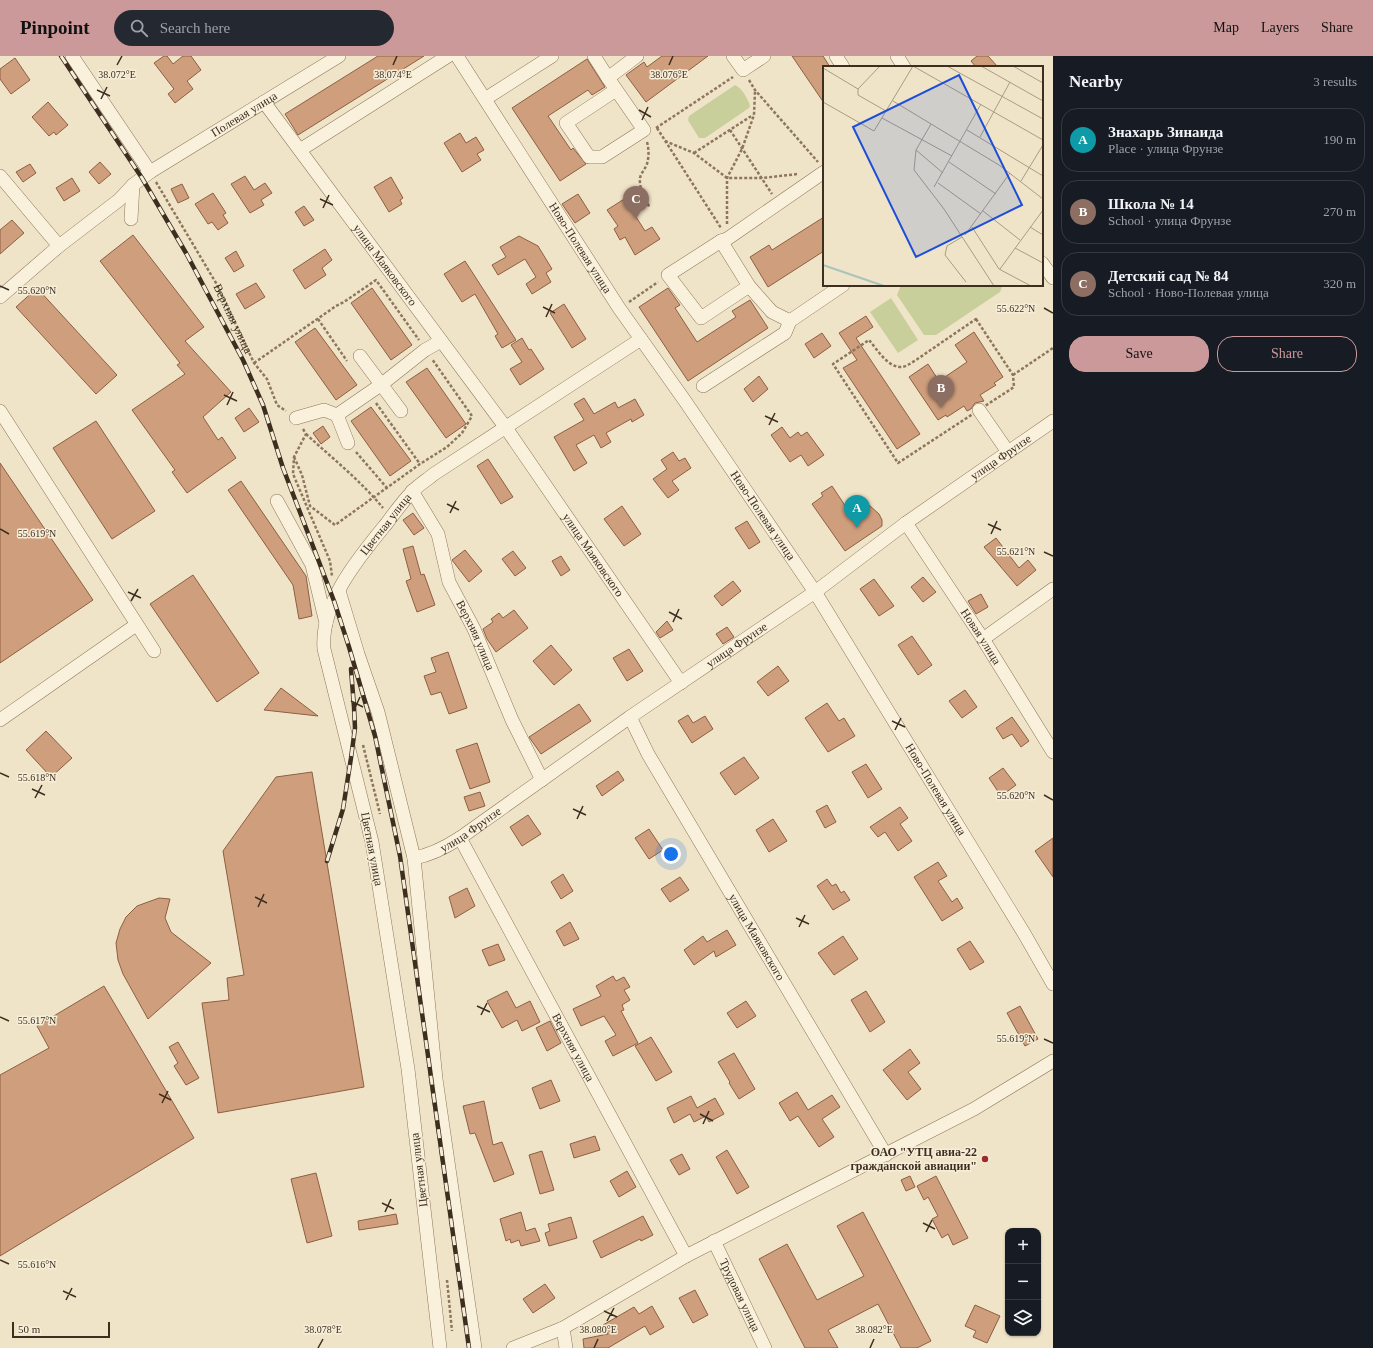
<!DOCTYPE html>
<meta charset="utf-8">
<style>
body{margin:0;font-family:Georgia,serif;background:#242831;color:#f1f3f6}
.controls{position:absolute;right:12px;bottom:12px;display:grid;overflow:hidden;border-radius:8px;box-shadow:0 1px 3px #0004}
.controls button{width:36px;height:36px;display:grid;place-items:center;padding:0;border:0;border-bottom:1px solid #363941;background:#171b24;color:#f1f3f6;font:20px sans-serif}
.scale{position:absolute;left:12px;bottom:10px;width:98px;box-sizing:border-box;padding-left:4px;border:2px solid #3d2e20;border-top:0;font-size:11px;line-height:14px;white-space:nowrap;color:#3d2e20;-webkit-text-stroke:3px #f7eed8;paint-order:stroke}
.you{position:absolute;left:671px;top:798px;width:14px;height:14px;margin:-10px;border:3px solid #fff;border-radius:50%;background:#1a73e8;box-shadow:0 0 0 6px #1a73e833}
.badge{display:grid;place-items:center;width:26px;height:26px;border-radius:50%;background:#cc999b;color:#fff;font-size:13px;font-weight:700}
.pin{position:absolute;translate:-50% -33px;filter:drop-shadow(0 1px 2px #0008)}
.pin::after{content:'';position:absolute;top:21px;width:14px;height:12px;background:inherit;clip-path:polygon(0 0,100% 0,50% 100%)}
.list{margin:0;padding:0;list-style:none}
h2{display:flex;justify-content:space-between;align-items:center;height:52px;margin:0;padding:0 16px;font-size:17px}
h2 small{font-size:13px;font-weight:400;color:#9ea1a6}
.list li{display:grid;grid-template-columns:26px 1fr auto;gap:12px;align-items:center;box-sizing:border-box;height:64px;margin:0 8px 8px;padding:0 8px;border:1px solid #363941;border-radius:16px}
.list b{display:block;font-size:15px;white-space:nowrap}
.list p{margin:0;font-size:13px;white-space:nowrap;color:#9ea1a6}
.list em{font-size:13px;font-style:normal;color:#9ea1a6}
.actions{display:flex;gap:8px;padding:12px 16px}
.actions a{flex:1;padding:9px 0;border:1px solid #cc999b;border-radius:16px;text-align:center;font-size:14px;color:#cc999b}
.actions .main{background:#cc999b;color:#111}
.icon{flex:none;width:22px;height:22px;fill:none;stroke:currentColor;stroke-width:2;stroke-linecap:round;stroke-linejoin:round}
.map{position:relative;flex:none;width:1053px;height:1292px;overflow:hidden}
header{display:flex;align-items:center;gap:24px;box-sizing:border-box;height:56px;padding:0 20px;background:#cc999b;color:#111}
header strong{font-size:19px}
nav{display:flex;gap:22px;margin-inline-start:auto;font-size:14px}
.search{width:280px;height:36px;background:#242831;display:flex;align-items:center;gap:10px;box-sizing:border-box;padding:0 14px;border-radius:22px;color:#9ea1a6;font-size:15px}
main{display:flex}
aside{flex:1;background:#171b24}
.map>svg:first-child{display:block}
.green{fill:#c9cf9b}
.building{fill:#cf9f7d;stroke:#8d5f41}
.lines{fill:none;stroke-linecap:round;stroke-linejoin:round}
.minor-casing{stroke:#8d765c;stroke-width:14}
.path{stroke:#8d765c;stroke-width:2.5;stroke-dasharray:3 2;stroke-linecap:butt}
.minor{stroke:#faf1dc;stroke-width:13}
.rail-casing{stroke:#3d2e20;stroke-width:4.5}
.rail{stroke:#f7eed8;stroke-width:3;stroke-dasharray:9;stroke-linecap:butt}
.ticks{fill:none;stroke:#3d2e20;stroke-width:1.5}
.poi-dot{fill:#9e2a2b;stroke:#f7eed8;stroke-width:1.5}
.labels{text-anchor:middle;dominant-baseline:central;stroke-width:3;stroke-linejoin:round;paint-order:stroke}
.street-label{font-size:12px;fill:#3d2e20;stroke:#f7eed8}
.poi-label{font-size:12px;font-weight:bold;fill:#3d2e20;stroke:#f7eed8;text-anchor:end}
.inset-river{fill:none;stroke:#a9c4bc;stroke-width:2}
.inset-road{fill:none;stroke:#a89b85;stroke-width:1}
.view{fill:#1d4ed8;fill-opacity:0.15;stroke:#1d4ed8;stroke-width:2}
.inset-edge{fill:none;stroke:#3d2e20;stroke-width:2}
.ticks-label{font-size:10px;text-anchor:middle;fill:#3d2e20;stroke:#f7eed8;stroke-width:3;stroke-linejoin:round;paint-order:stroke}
</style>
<header>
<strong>Pinpoint</strong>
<div class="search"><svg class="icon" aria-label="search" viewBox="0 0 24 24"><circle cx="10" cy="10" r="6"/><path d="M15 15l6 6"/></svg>Search here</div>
<nav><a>Map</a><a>Layers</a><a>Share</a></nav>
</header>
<main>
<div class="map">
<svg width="1053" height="1292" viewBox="0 0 1053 1292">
<rect width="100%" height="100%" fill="#f0e4c8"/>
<g class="green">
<path d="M735,29C742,32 748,43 750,50L749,52L705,82H699L689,66L688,64L689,60Z"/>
<polygon points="901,229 1003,229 1000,236 936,279 924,279 897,239"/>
<polygon points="891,242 918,284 898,297 870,256"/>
</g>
<g class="building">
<polygon points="164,0 167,0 173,8 183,0 191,0 201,14 187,25 193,33 175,47 168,38 174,33 154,7"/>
<polygon points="378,0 424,0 298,79 285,58"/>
<polygon points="662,0 708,0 646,46 626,19 644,6 647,11"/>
<polygon points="792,0 823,0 830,11 824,11 824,47"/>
<polygon points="977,0 988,0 998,11 976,11 971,5"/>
<polygon points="15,2 30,24 11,38 0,23 0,13"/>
<polygon points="587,3 605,31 592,39 588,34 548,60 571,94 573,92 586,108 560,125 512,52"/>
<polygon points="48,46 68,69 56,79 54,76 49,80 32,61"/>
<polygon points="460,77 466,87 476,81 484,94 477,98 481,104 462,116 444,87"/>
<polygon points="100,106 111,118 99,128 89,116"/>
<polygon points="30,108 36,117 23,126 16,116"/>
<polygon points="245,120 254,134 265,127 272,137 261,144 264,149 250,157 231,128"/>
<polygon points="391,121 403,142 400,144 402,148 389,156 374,131"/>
<polygon points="72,122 80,135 64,145 56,132"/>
<polygon points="182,128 189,142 178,147 171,133"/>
<polygon points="213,137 226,157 223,159 228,167 218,174 212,166 208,168 195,148"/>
<polygon points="578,138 590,157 575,167 562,148"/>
<polygon points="632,138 640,151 633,156 645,175 652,171 660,183 635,199 625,181 620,184 614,173 618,170 607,154"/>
<polygon points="304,150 314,164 304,170 295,156"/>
<polygon points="824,161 824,195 768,231 750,201 769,189 772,194"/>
<polygon points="12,164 24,177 0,198 0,174"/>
<polygon points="133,179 204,271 185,285 231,336 203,361 218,384 222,381 236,402 187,437 172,416 175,414 132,354 185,318 177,309 180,307 100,205"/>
<polygon points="519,180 538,190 552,213 546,217 551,226 532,238 526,228 536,221 525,203 498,219 492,209 506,201 500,191"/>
<polygon points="325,193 332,204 322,212 326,219 305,233 293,214"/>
<polygon points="236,195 244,210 234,216 225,202"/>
<polygon points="465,205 516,284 502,292 495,280 498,278 475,238 462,246 444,218"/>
<polygon points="256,227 265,241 245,253 236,238"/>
<polygon points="37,232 117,319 96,338 16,251"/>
<polygon points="372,232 412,289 391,304 351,247"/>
<polygon points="668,232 680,249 675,252 697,286 736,261 732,255 750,244 768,272 688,325 639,251"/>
<polygon points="564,248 586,283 572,292 550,257"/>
<polygon points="866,260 873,271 856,282 920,378 897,393 843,312 857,304 839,277"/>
<polygon points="315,272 357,329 336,344 295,286"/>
<polygon points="974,276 1003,321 994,327 996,329 980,339 984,345 975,347 971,353 967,355 964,350 947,361 946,359 938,364 909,321 928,308 939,325 967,306 955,289"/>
<polygon points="822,277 831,290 814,302 805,288"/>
<polygon points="522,282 529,294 531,293 544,313 520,329 510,313 522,306 511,289"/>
<polygon points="427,312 466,368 446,382 406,326"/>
<polygon points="759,320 768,333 753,346 744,333"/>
<polygon points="584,342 594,358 615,346 618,352 635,343 644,359 632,366 631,363 606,377 611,386 601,392 594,379 576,389 587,407 574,415 554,381 584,364 574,348"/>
<polygon points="371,351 411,405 390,420 351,365"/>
<polygon points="249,352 259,366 244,376 235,362"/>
<polygon points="96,365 155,455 112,483 53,392"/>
<polygon points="323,370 330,381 321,388 313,377"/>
<polygon points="782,371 790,382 798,376 801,380 807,376 824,399 808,410 801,399 790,406 771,379"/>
<polygon points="673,396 679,405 685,402 691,412 672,425 679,434 668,442 653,423 667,413 661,404"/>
<polygon points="488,403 513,441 501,448 477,410"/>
<polygon points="0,407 93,544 0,607"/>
<polygon points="241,425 306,520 312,560 299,563 293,529 228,434"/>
<polygon points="832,430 852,460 869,449 879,458 882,464 882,470 845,495 812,448 823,440 821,437"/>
<polygon points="622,450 641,478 624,490 604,463"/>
<polygon points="413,457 424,472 414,479 403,464"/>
<polygon points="747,465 760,486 749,493 735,472"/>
<polygon points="996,482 1019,512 1028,504 1036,514 1017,530 984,491"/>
<polygon points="413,490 421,519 424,518 435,549 417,556 406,525 411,523 403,493"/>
<polygon points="465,494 482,515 469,526 452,504"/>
<polygon points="513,495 526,512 515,520 502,503"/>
<polygon points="561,500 570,514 561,520 552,505"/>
<polygon points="193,519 259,617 217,646 150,548"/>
<polygon points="923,521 936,536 923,546 911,531"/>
<polygon points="874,523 894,550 879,560 860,533"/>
<polygon points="733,525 741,535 722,550 714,540"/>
<polygon points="981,538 988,551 976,558 968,545"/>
<polygon points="514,554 528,572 496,596 487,583 483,573 493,566 491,563 499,557 503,562"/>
<polygon points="667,565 673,574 660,582 656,576"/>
<polygon points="727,571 734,581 723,588 716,578"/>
<polygon points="912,580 932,609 918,619 898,589"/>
<polygon points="551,589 572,614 554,629 533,605"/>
<polygon points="629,593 643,615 627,625 613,602"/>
<polygon points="448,596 467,652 449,658 441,636 431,639 424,620 436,616 431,602"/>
<polygon points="778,610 789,625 768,640 757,626"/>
<polygon points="281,632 318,660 264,654"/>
<polygon points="965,634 977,651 962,662 949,645"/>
<polygon points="827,647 839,665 844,662 855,680 828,696 805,662"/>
<polygon points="579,648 591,665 541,698 529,681"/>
<polygon points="688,659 693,667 705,660 713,673 692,687 678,665"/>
<polygon points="1012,661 1029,685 1021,691 1012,678 1003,683 996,672"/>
<polygon points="46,675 72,702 51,721 26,694"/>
<polygon points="477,687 490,726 470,733 456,694"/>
<polygon points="744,701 759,722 735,739 720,717"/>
<polygon points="866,708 882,733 868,742 852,716"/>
<polygon points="1003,712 1016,729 1001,740 989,722"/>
<polygon points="618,715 624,724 602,740 596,730"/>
<polygon points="312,716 364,1031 218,1057 202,947 229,944 227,922 244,919 223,795 276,721"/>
<polygon points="480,736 485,750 469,755 464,741"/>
<polygon points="827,749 836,766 825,772 816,755"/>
<polygon points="900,751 908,762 900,768 912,785 898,795 885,776 878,781 870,771"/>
<polygon points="528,759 541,778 522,790 510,771"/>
<polygon points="773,763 787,785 769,796 756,774"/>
<polygon points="649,773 663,794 649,803 635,782"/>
<polygon points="1053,782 1053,821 1035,795"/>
<polygon points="938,806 947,820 938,825 952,846 957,842 963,852 942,865 914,821"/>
<polygon points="563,818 573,835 561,843 551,826"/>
<polygon points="680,821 689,834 670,846 661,833"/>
<polygon points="827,823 832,830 836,828 841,837 844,835 850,844 833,854 817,830"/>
<polygon points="467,832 475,850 455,862 449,841"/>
<polygon points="159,842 170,843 165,862 171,876 211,907 148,963 123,918 118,904 116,887 120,873 126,861 137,850"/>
<polygon points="570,866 579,883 564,890 556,875"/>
<polygon points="727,874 736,889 716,901 714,895 694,909 684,894 703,880 707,886"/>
<polygon points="843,880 858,903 834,919 818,897"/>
<polygon points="970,885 984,906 970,914 957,893"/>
<polygon points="498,888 505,904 489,910 482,894"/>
<polygon points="613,920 616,925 624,921 630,931 624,934 630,944 622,949 624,954 621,955 638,987 613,1000 605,985 616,979 604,960 581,970 573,953 601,940 596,930"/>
<polygon points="104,930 194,1082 0,1200 0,1019 49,992 37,970"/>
<polygon points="507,935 516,952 530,945 540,966 522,975 517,964 502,972 487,945"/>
<polygon points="866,935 885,966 870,976 851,944"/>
<polygon points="746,945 756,960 737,972 727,957"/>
<polygon points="1020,950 1038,983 1025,990 1007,957"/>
<polygon points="550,965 561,987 547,995 536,972"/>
<polygon points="651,981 672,1016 656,1025 635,990"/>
<polygon points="178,986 199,1022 186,1029 174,1010 178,1007 169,991"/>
<polygon points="910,993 920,1007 908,1016 921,1033 907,1044 883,1014"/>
<polygon points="734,997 755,1033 739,1043 729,1027 730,1026 718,1006"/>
<polygon points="551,1024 560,1045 540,1053 532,1032"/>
<polygon points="797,1036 808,1054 832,1039 840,1051 822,1063 834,1081 819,1091 798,1060 790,1065 779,1047"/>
<polygon points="691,1040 697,1052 715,1042 724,1058 709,1066 706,1060 694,1066 690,1058 674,1067 667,1052"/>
<polygon points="484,1045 493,1089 502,1086 514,1118 494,1126 475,1077 470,1078 463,1050"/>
<polygon points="595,1080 600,1094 574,1102 570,1088"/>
<polygon points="727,1094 749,1131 737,1138 716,1101"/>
<polygon points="542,1095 554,1134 540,1138 529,1099"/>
<polygon points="682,1098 690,1113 679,1119 670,1104"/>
<polygon points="627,1115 636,1131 619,1141 610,1125"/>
<polygon points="316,1117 332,1180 307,1187 291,1123"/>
<polygon points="910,1120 915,1131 906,1135 901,1124"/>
<polygon points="936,1120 968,1182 953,1189 948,1178 942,1182 932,1163 938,1160 928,1141 924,1144 917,1130"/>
<polygon points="521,1156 526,1175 535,1172 540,1185 521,1190 519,1184 511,1187 510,1183 506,1185 500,1163"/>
<polygon points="863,1156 931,1285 917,1292 901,1292 878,1248 828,1274 838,1292 805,1292 759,1203 787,1188 817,1244 864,1220 837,1170"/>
<polygon points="396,1158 398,1168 359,1174 358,1165"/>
<polygon points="643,1160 653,1179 641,1185 640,1183 601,1202 593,1185"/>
<polygon points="571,1161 577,1182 549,1190 545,1177 550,1175 548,1168"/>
<polygon points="545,1228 555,1242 533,1257 523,1243"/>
<polygon points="695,1234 708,1259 693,1267 679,1242"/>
<polygon points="975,1249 1000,1260 987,1287 973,1281 976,1275 965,1270"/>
<polygon points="652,1250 664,1271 650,1279 645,1270 608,1292 584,1292 583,1283 608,1278 603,1269 634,1251 639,1258"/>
</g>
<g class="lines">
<defs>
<g id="minor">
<polyline points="72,0 150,116"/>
<path id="s2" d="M457,0L619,252L685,345L815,536L1025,879L1053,928"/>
<polyline points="594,0 608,22 637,0"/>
<polyline points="733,0 743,14 764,0"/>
<polyline points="836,0 843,11"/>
<polyline points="897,0 904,11"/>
<polyline points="608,22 644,74 602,101 589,101 566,67 616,34"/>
<polyline points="485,43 552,0"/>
<path id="s3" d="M264,46L506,372L681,627"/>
<polyline points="300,94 448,0"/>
<polyline points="0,120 59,190"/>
<polyline points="131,163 133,129"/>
<polyline points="721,185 727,183 824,116"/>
<polyline points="1042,207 1053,222"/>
<polyline points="749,230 701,262 668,219 721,185 749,230 772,256 790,265"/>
<path id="s4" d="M0,241L59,190L119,144L133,129L150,116L339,0"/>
<polyline points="360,300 401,355"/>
<polyline points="703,330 785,277 790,265 843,229"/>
<polyline points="979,354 1008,396"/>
<polyline points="0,355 154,595"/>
<polyline points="296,362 324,354 337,359"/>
<polyline points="348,387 337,359 382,328 425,294 441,285"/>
<path id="s5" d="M412,435L438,478L449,526L474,573L512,664L542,724"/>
<polyline points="277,445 312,509 326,567"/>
<path id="s6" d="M906,467L983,583L1053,696"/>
<polyline points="339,535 358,598 378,656 414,802 436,1023 475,1292"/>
<polyline points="983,583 1053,533"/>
<path id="s7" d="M630,661L648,698L886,1099"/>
<polyline points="0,664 136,569"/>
<path id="s8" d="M460,782L686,1200"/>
<path id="s9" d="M414,802C431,799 446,791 460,782L630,661L815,536L906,467L1053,365"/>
<path id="s10" d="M714,1185L765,1292"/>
<polyline points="563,1272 566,1292"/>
<path id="s11" d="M440,1292L408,1013L372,786L324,593C320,547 360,500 387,467C395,456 403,445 412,436C418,429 427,424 434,418L641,283"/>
<polyline points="513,1292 563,1272 686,1200 974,1053 1053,1005"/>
</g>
</defs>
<use href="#minor" class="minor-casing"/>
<g class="path">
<polyline points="749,24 755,34 818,106"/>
<polyline points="656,72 733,21"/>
<polyline points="657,72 721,172"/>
<polyline points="730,74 772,138"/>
<polyline points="665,85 694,97 727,122 762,122 798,118"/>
<path d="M647,86C649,93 649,101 647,108C645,113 641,117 640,122C639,133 645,143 650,152"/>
<polyline points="694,97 753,59"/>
<path id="s1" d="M156,126L216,227L254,307L267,323L277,349L286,355"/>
<polyline points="727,168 727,122 742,93 754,59 755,35"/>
<polyline points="629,246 658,226"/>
<polyline points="318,263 347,305"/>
<path d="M976,263L1013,319L1014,331L898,407L833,308L869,284C877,293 887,311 901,311C906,311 911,307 916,304Z"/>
<polyline points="254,307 336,250 344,246 376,224 419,284"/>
<polyline points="1013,319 1053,292"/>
<polyline points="376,347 420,408"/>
<polyline points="303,373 306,378 294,401 293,418 330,505 332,520"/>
<path d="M306,378C332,402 361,425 383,452"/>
<polyline points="356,396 387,432"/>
<polyline points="294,401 302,419 310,450 335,469 420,408 447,391 462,377 472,360 432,303"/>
<polyline points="363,689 380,758"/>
<polyline points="447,1224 452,1275"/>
</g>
<use href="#minor" class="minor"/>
<defs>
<g id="rail">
<polyline points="61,0 142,122 186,197 243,304 263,349 283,412 334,545 349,591 375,680 400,800 469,1292"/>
<polyline points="327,805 343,753 351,702 355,672 354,651 351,613"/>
</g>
</defs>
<use href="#rail" class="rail-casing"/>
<use href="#rail" class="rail"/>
</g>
<path class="ticks" d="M117,9L122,0M393,9L397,0M669,9L673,0M97,34L110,40M101,43L107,31M639,54L651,61M642,64L648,51M320,143L333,149M323,152L329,139M0,230L9,234M543,251L555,257M1044,252L1053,257M546,261L552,248M224,339L237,345M227,349L233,336M765,360L778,366M769,369L775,357M447,448L459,454M450,457L456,445M988,468L1001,474M0,473L9,478M991,478L997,465M1044,496L1053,500M128,536L141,542M131,545L138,533M669,556L682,563M673,566L679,553M351,645L363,651M354,654L360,641M892,665L905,671M895,674L901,662M0,717L9,721M32,733L45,739M1044,739L1053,744M35,742L42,729M573,753L586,759M577,763L583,750M255,841L267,847M258,851L264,838M796,862L809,868M799,871L805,859M477,950L490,956M481,959L487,947M0,961L9,965M1044,983L1053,987M159,1038L171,1044M162,1047L168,1035M700,1058L713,1065M703,1068L709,1055M382,1147L394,1153M385,1156L391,1143M923,1167L935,1173M926,1176L932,1164M0,1204L9,1208M63,1235L76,1241M66,1244L72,1232M604,1255L617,1261M607,1265L614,1252M318,1292L323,1283M594,1292L598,1283M870,1292L874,1283"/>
<circle class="poi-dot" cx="985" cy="1103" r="4"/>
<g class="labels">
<g class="street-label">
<text stroke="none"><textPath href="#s4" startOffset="306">Полевая улица</textPath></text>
<text stroke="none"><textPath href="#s2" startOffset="228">Ново-Полевая улица</textPath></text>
<text stroke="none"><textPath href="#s3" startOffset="203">улица Маяковского</textPath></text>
<text stroke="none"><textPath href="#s1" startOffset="157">Верхняя улица</textPath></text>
<text stroke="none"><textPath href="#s9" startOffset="712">улица Фрунзе</textPath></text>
<text stroke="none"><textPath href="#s2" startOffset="552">Ново-Полевая улица</textPath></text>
<text stroke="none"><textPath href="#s11" startOffset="852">Цветная улица</textPath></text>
<text stroke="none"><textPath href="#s3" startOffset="560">улица Маяковского</textPath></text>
<text stroke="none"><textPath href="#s5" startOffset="159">Верхняя улица</textPath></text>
<text stroke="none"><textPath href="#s6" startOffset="136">Новая улица</textPath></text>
<text stroke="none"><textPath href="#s9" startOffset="388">улица Фрунзе</textPath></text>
<text stroke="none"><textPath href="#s2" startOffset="876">Ново-Полевая улица</textPath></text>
<text stroke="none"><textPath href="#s9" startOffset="64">улица Фрунзе</textPath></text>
<text transform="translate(372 793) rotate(79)">Цветная улица</text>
<text stroke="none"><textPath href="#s7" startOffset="254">улица Маяковского</textPath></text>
<text stroke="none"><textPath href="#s8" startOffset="238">Верхняя улица</textPath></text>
<text transform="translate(419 1114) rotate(-97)">Цветная улица</text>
<text stroke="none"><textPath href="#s10" startOffset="60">Трудовая улица</textPath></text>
</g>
<g class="poi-label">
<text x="977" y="1096">ОАО "УТЦ авиа-22<tspan x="977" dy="14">гражданской авиации"</tspan></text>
</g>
</g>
<g transform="translate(823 10)">
<rect width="220" height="220" fill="#f0e4c8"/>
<path class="inset-river" d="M0,199L61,220"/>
<path class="inset-road" d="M57,0L35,23V29L63,45M90,0L220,74M124,0L220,53M158,0L220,35M190,0L220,17M0,2L35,23M70,35L176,99L220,133M0,36L51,65L90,0M59,52L129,90M108,58L93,84L91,104L121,143L171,220M144,64L220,110M157,71L187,16M93,84L120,107M126,96L173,128M198,115L220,79M115,117L158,148M111,121L158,38M160,145L197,174M149,161L176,203L208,220M207,161L220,169M142,169L187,107M139,171L124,180L122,189L143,216M192,182L220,197M177,203L220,144"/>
<path class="view" d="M136,9L199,139L93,191L30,61Z"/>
<rect width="220" height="220" class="inset-edge"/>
</g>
<g class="ticks-label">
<text x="117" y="22">38.072°E</text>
<text x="393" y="22">38.074°E</text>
<text x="669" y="22">38.076°E</text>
<text x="37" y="238">55.620°N</text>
<text x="1016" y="256">55.622°N</text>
<text x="37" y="481">55.619°N</text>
<text x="1016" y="499">55.621°N</text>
<text x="37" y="725">55.618°N</text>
<text x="1016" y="743">55.620°N</text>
<text x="37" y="968">55.617°N</text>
<text x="1016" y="986">55.619°N</text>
<text x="37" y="1212">55.616°N</text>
<text x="323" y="1277">38.078°E</text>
<text x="598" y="1277">38.080°E</text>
<text x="874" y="1277">38.082°E</text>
</g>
</svg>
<div class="controls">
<button>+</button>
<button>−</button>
<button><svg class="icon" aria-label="layers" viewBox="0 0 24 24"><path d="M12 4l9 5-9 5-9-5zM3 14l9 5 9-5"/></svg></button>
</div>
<div class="scale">50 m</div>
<div class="you"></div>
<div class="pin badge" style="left:857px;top:472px;background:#0f9aa8">A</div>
<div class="pin badge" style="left:941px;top:352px;background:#8d6e63">B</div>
<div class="pin badge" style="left:636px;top:163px;background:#8d6e63">C</div>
</div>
<aside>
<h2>Nearby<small>3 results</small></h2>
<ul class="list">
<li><span class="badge" style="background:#0f9aa8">A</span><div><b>Знахарь Зинаида</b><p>Place · улица Фрунзе</p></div><em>190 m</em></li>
<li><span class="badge" style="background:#8d6e63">B</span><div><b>Школа № 14</b><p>School · улица Фрунзе</p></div><em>270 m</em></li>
<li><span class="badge" style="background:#8d6e63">C</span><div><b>Детский сад № 84</b><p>School · Ново-Полевая улица</p></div><em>320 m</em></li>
</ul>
<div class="actions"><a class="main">Save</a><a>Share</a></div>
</aside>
</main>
